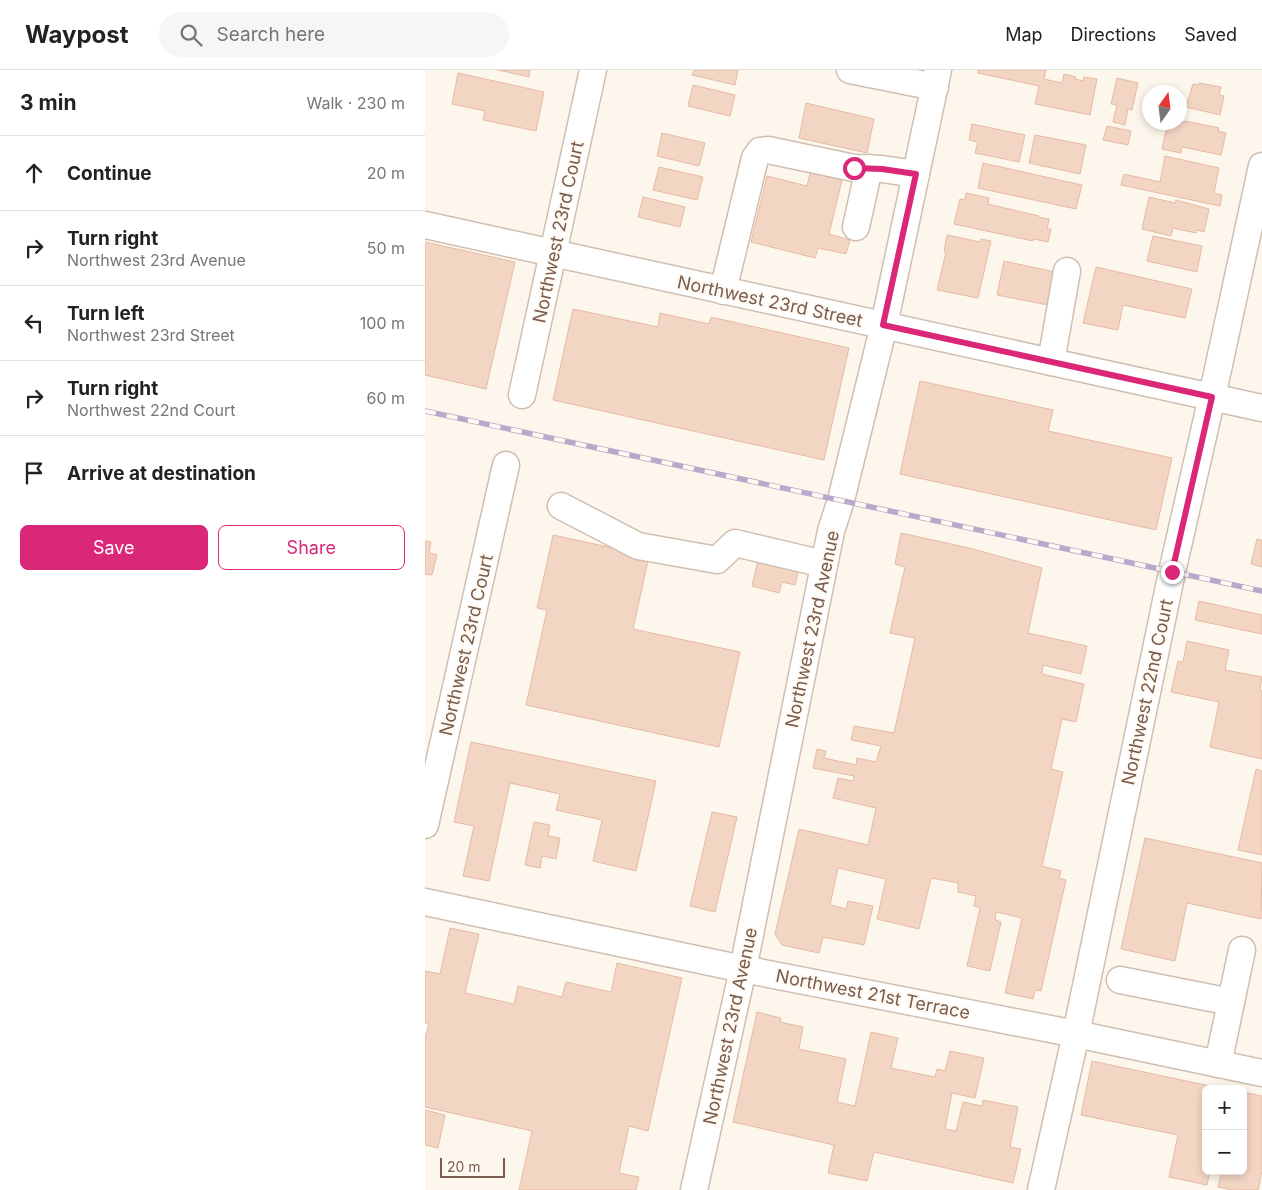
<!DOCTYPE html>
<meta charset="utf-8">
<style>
body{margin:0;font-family:Inter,sans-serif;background:#f6f6f6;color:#222}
.controls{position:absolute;right:15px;bottom:15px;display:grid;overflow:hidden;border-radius:8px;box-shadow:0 2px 8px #0003}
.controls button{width:45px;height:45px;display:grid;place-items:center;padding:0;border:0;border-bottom:1px solid #e0e0e0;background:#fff;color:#222;font:25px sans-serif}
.compass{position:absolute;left:717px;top:15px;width:45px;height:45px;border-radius:50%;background:#fff;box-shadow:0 2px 8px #0003;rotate:14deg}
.scale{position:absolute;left:15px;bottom:12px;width:65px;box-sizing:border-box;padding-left:5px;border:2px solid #7a5c4d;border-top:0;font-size:14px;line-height:18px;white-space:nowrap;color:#7a5c4d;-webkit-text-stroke:4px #fffaf3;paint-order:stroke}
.stop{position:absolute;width:15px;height:15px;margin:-11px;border:4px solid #db2777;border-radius:50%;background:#fff}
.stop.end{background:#db2777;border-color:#fff;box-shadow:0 1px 5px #0008}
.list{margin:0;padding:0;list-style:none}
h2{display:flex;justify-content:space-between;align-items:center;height:65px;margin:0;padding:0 20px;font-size:21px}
h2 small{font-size:16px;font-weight:400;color:#767676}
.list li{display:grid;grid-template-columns:32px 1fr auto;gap:15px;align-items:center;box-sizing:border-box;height:75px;padding:0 20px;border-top:1px solid #e0e0e0}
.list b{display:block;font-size:19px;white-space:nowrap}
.list p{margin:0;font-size:16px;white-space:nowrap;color:#767676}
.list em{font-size:16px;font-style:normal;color:#767676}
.actions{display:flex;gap:10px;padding:15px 20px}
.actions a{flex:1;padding:11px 0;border:1px solid #db2777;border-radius:8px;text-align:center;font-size:18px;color:#db2777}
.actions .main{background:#db2777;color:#fff}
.icon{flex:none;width:28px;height:28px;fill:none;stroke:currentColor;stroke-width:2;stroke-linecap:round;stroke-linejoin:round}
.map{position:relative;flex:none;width:837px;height:1120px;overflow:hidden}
header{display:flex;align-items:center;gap:30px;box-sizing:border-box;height:70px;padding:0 25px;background:#fff;border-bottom:1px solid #e0e0e0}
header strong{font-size:24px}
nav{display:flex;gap:28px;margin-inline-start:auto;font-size:18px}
.search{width:350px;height:45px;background:#f6f6f6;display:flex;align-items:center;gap:12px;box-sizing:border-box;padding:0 18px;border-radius:28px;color:#767676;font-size:19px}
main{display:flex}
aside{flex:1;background:#fff}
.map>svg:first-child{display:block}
.building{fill:#f3d5c3;stroke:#e6bba3}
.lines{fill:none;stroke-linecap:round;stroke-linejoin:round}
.minor-casing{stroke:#d1beb0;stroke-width:29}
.minor{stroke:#fff;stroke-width:26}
.rail-casing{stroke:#b9a8c9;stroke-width:5.5}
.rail{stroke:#fffaf3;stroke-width:4;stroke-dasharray:11;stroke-linecap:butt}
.route{stroke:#db2777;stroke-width:6}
.labels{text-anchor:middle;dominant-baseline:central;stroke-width:4.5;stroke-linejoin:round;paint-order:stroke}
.street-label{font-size:18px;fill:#7a5c4d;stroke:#fffaf3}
</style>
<header>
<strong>Waypost</strong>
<div class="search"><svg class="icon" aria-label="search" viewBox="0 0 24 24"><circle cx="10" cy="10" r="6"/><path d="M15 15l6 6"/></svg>Search here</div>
<nav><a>Map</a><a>Directions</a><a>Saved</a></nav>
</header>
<main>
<aside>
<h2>3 min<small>Walk · 230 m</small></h2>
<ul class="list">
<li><svg class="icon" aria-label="ahead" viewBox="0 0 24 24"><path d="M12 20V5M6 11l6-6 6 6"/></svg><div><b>Continue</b></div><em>20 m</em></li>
<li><svg class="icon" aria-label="right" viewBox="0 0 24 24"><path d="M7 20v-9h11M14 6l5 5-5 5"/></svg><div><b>Turn right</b><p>Northwest 23rd Avenue</p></div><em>50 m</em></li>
<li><svg class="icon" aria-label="left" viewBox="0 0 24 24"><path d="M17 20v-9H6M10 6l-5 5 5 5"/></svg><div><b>Turn left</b><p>Northwest 23rd Street</p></div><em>100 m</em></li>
<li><svg class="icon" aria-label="right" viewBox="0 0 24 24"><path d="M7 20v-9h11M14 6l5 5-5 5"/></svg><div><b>Turn right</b><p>Northwest 22nd Court</p></div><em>60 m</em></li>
<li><svg class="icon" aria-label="arrive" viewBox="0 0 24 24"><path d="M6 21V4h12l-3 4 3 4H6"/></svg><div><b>Arrive at destination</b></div></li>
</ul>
<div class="actions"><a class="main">Save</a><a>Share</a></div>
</aside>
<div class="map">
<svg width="837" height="1120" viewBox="0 0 837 1120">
<rect width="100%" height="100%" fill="#fdf6ec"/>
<g class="building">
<polygon points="73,0 105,0 104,7"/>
<polygon points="269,0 313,0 310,15 267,5"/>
<polygon points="553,0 621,0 619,9 637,13 639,4 651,7 650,9 658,11 659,7 672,9 665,45 610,34 614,16 553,3"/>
<polygon points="33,3 119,22 111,61 58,50 60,41 27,34"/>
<polygon points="692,8 713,13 707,40 703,39 700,55 688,52 692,35 686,34"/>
<polygon points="774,13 796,17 794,25 799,26 795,45 761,37 768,14 774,15"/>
<polygon points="268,15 310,25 305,46 263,36"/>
<polygon points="381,33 449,49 442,83 374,68"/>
<polygon points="754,51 760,53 760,51 794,58 793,61 801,63 796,85 757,77 756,83 737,79 743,52"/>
<polygon points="547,54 600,65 594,92 550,83 553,72 544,70"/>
<polygon points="682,56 706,61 703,75 678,70"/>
<polygon points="237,63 280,73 274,96 232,86"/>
<polygon points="610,65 661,75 655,104 604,93"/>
<polygon points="740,86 794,98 789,123 797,125 795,136 696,115 699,104 735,112"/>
<polygon points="558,93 657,115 651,139 553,118"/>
<polygon points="387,95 419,102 404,164 425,170 421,184 393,178 390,188 326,172 342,106 382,116"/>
<polygon points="234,97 278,107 272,130 228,120"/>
<polygon points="541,123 564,128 563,134 614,146 613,147 624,149 622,159 626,159 623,172 608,169 608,171 529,154 535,129 540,130"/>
<polygon points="218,127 260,137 255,157 213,147"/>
<polygon points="724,127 750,133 751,130 784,139 779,162 772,160 771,163 748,158 746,166 717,159"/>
<polygon points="522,165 555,172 556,169 566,171 553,228 512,220 521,182 519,181"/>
<polygon points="728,166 777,176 772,202 722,191"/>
<polygon points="0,172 90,192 61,319 0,305"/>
<polygon points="579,191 630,202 623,235 572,225"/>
<polygon points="671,197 767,219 760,248 698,235 693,260 658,253"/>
<polygon points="148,239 233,257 235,243 284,254 286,247 424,278 399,390 128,330"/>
<polygon points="495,311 628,340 623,361 747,388 731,460 475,404"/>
<polygon points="476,463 544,478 617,498 603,563 662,576 656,604 618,595 617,604 659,614 651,652 637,649 626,699 638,702 617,796 636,801 634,808 641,810 616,921 610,920 608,929 580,923 597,848 571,842 570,850 576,852 565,901 542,896 555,838 549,836 551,826 533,822 533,813 506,808 494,859 452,849 461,809 413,798 405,835 421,839 423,831 448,836 439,875 398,867 394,883 357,875 350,864 374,759 443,775 451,738 408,728 413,708 428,711 429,706 388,698 392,679 401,681 399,688 431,695 432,688 451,692 456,676 426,670 429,656 469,663 490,568 465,563 480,497 470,494"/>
<polygon points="128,465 224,486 208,559 315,582 294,677 101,635 122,540 112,538"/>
<polygon points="832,469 837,470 837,497 826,494"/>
<polygon points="0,471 6,472 4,483 12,485 7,505 0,504"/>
<polygon points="334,486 375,496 370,515 357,512 354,523 327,516"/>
<polygon points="774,531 837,545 837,564 770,550"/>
<polygon points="762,571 804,580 800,600 837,607 835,620 837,621 837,689 785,677 794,632 746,622 753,591 758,592"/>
<polygon points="46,672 231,711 211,801 168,791 177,750 131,740 135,724 85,713 64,811 38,806 49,756 29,752"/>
<polygon points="831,699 837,701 837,785 813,780"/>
<polygon points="287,742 312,747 290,842 265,836"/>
<polygon points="109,752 125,755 123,766 135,768 131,789 117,786 115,798 100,795"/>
<polygon points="720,768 837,793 836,849 762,833 750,891 696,879"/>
<polygon points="25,858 54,864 40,923 89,934 93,916 137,927 141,912 186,922 192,893 257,908 223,1061 204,1056 194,1103 214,1107 211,1120 94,1120 107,1061 0,1037 0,969 4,953 0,953 0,901 15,904"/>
<polygon points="332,942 356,948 355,952 378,957 374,979 421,989 412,1032 430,1036 446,962 473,968 466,998 510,1007 512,999 520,1001 525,981 559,988 550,1028 527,1023 520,1059 531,1061 538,1032 557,1036 558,1030 593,1037 585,1077 596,1079 588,1113 449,1082 442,1111 403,1103 409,1075 308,1052"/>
<polygon points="667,991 799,1019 781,1019 781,1101 785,1101 782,1115 744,1107 753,1065 656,1045"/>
<polygon points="818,1022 837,1026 837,1101 833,1120 807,1120 793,1117 797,1101 818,1101"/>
<polygon points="0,1040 20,1045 13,1078 0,1075"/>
</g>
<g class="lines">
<defs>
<g id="minor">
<polyline points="425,0 510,17"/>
<polyline points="0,155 837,338"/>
<polyline points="431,157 444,98"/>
<polyline points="298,221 330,88 335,81 343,80 429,98 457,99 491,104"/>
<polyline points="626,292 642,201"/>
<polyline points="97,325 168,0"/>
<polyline points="136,436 213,476 292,490 310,473 399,494"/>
<polyline points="0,755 81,395"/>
<polyline points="0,832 318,899 651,964 837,1003"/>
<polyline points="695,910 806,932"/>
<polyline points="793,994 817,880"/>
<polyline points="269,1120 318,899 406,461 416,430 459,255 513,0"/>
<polyline points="616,1120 651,964 747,502 787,327 837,96"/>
</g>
</defs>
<use href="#minor" class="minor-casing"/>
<use href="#minor" class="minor"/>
<defs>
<polyline id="rail" points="0,341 837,521"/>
</defs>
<use href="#rail" class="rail-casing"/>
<use href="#rail" class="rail"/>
</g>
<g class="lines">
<polyline class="route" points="429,98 457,99 491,104 458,255 787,327 747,502"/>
</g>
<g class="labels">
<g class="street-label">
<text transform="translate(133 162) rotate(-78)">Northwest 23rd Court</text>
<text transform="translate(345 231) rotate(12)">Northwest 23rd Street</text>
<text transform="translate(387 559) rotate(-78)">Northwest 23rd Avenue</text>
<text transform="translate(41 575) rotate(-77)">Northwest 23rd Court</text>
<text transform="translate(722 622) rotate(-78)">Northwest 22nd Court</text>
<text transform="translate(448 924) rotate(11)">Northwest 21st Terrace</text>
<text transform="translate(305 956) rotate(-78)">Northwest 23rd Avenue</text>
</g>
</g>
</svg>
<div class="controls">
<button>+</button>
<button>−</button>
</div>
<svg class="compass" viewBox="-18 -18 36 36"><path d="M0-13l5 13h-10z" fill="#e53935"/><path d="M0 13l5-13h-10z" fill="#767676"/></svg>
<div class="scale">20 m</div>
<div class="stop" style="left:429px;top:98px"></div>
<div class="stop end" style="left:747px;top:502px"></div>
</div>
</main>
